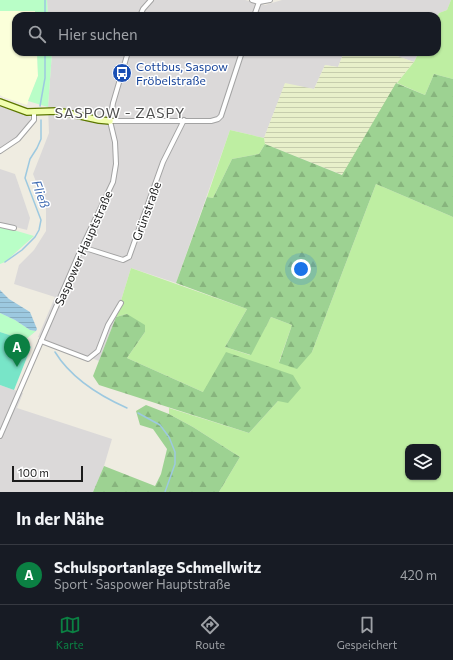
<!DOCTYPE html>
<html lang="de">
<meta charset="utf-8">
<style>
body{margin:0;font-family:Commissioner,sans-serif;background:#20242c;color:#f1f3f6}
.controls{position:absolute;right:12px;bottom:12px;display:grid;overflow:hidden;border-radius:8px;box-shadow:0 1px 3px #0004}
.controls button{width:36px;height:36px;display:grid;place-items:center;padding:0;border:0;border-bottom:1px solid #363941;background:#171b24;color:#f1f3f6;font:20px sans-serif}
.scale{position:absolute;left:12px;bottom:10px;width:71px;box-sizing:border-box;padding-left:4px;border:2px solid #1c1c1c;border-top:0;font-size:11px;line-height:14px;white-space:nowrap;color:#1c1c1c;-webkit-text-stroke:3px #fff;paint-order:stroke}
.you{position:absolute;left:301px;top:269px;width:14px;height:14px;margin:-10px;border:3px solid #fff;border-radius:50%;background:#1a73e8;box-shadow:0 0 0 6px #1a73e833}
.badge{display:grid;place-items:center;width:26px;height:26px;border-radius:50%;background:#0b8043;color:#fff;font-size:13px;font-weight:700}
.pin{position:absolute;translate:-50% -33px;filter:drop-shadow(0 1px 2px #0008)}
.pin::after{content:'';position:absolute;top:21px;width:14px;height:12px;background:inherit;clip-path:polygon(0 0,100% 0,50% 100%)}
.list{margin:0;padding:0;list-style:none}
h2{display:flex;justify-content:space-between;align-items:center;height:52px;margin:0;padding:0 16px;font-size:17px}
h2 small{font-size:13px;font-weight:400;color:#9ea1a6}
.list li{display:grid;grid-template-columns:26px 1fr auto;gap:12px;align-items:center;box-sizing:border-box;height:60px;padding:0 16px;border-top:1px solid #363941}
.list b{display:block;font-size:15px;white-space:nowrap}
.list p{margin:0;font-size:13px;white-space:nowrap;color:#9ea1a6}
.list em{font-size:13px;font-style:normal;color:#9ea1a6}
.icon{flex:none;width:22px;height:22px;fill:none;stroke:currentColor;stroke-width:2;stroke-linecap:round;stroke-linejoin:round}
.map{position:relative;flex:none;width:453px;height:492px;overflow:hidden}
.search{position:absolute;background:#171b24;box-shadow:0 1px 3px #0004;left:12px;right:12px;top:12px;height:44px;display:flex;align-items:center;gap:10px;box-sizing:border-box;padding:0 14px;border-radius:12px;color:#9ea1a6;font-size:15px}
.sheet{height:112px;background:#171b24}
nav{display:flex;justify-content:space-around;align-items:center;box-sizing:border-box;height:56px;border-top:1px solid #363941;background:#171b24;font-size:11px;color:#9ea1a6}
nav a{display:grid;justify-items:center;gap:2px}
nav .on{color:#0b8043}
.map>svg:first-child{display:block}
.residential{fill:#dbd9d9}
.education{fill:#fbffda}
.farmland{fill:url(#farmland-rules)}
.grass{fill:#beeea2;fill-rule:evenodd}
.forest{fill:url(#forest-firs)}
.park{fill:#b9fec7}
.pitch{fill:#78e5c8}
.water{fill:url(#water-rules)}
.lines{fill:none;stroke-linecap:round;stroke-linejoin:round}
.stream{stroke:#9dc9e0;stroke-width:1.5}
.street-casing{stroke:#a3a3a3;stroke-width:6}
.secondary-casing{stroke:#5c7700;stroke-width:8}
.street{stroke:#fff;stroke-width:4}
.secondary{stroke:#f1feaf;stroke-width:5.5}
.labels{text-anchor:middle;dominant-baseline:central;stroke-width:3;stroke-linejoin:round;paint-order:stroke}
.transit-label{font-size:12px;fill:#164399;stroke:#fff;text-anchor:start}
.street-label{font-size:12px;fill:#1c1c1c;stroke:#fff}
.water-label{font-size:13px;font-style:italic;fill:#426db3;stroke:#fff}
.quarter-label{font-size:14px;letter-spacing:1px;fill:#4f4f4f;stroke:#fff}
</style>
<div class="map">
<svg width="453" height="492" viewBox="0 0 453 492">
<defs>
<pattern id="farmland-rules" width="6" height="5" patternUnits="userSpaceOnUse"><rect width="6" height="5" fill="#e8f0ca"/><path d="M0 2.5h6" fill="none" stroke="#c6cdad"/></pattern>
<pattern id="forest-firs" width="22" height="20" patternUnits="userSpaceOnUse"><rect width="22" height="20" fill="#9dd292"/><path d="M5 1l3.5 6h-7zM16 11l3.5 6h-7z" fill="#87b47d"/></pattern>
<pattern id="water-rules" width="6" height="5" patternUnits="userSpaceOnUse"><rect width="6" height="5" fill="#9dc9e0"/><path d="M0 2.5h6" fill="none" stroke="#87acc0"/></pattern>
</defs>
<rect width="100%" height="100%" fill="#efece1"/>
<g class="residential">
<polygon points="47,0 245,0 265,5 282,0 451,0 447,10 439,13 437,17 48,16"/>
<polygon points="52,52 344,52 338,67 325,65 314,89 285,84 264,138 230,130 176,283 131,268 116,317 99,361 38,337 55,297 14,284 19,265 34,250 46,231 46,207 33,174 49,133 48,107"/>
<polygon points="386,52 419,52 414,62"/>
<polygon points="0,106 31,117 29,122 16,138 0,150"/>
<polygon points="0,169 15,174 30,218 27,230 0,223"/>
<polygon points="0,385 23,393 17,408 112,439 104,466 93,492 0,492"/>
</g>
<polygon class="education" points="0,11 35,11 35,16 16,16 16,52 37,52 38,76 27,105 3,97 0,95"/>
<polygon class="farmland" points="344,52 367,52 378,55 380,52 386,52 414,62 396,84 343,175 265,144 264,138 285,83 314,89 325,65 338,67"/>
<g class="grass">
<polygon points="451,0 453,0 453,79 434,74 425,95 397,83 414,62 419,52 437,52 437,17 439,13 447,10"/>
<polygon points="230,130 264,138 265,144 259,154 232,159 213,198 207,197"/>
<path d="M376,184L453,217V492H219L240,457L193,427L169,414V408L249,433L278,401L300,388L203,392L127,358L145,332L127,314L116,317L131,268L247,309L225,347L250,355L271,317L292,325L279,362L312,352ZM408,447H438V477H408Z"/>
</g>
<g class="forest">
<polygon points="434,74 453,79 453,217 376,184 312,352 297,369 279,363 292,325 271,317 251,355 225,347 247,309 176,283 207,197 213,198 232,159 259,154 265,144 342,175 396,83 425,95"/>
<polygon points="127,314 145,325 145,332 127,358 203,392 226,352 293,375 301,388 288,403 278,401 249,433 99,385 93,376 116,317"/>
<polygon points="146,405 169,414 193,427 240,457 219,492 93,492 104,466 155,486 161,474 167,449 153,429 140,425 136,411"/>
</g>
<g class="park">
<polygon points="0,0 47,0 48,16 35,16 35,11 0,11"/>
<polygon points="37,52 52,52 48,107 28,101 38,76"/>
<polygon points="0,226 34,236 5,262 0,264"/>
<polygon points="0,313 15,320 30,330 36,331 25,340 0,332"/>
</g>
<polygon class="pitch" points="0,332 25,340 31,347 14,390 0,385"/>
<polygon class="water" points="0,290 9,299 30,312 37,329 36,331 30,330 15,320 0,313"/>
<g class="lines">
<g class="stream">
<polyline points="45,16 45,0"/>
<polyline points="40,106 45,78 45,52"/>
<polyline points="5,262 22,250 35,237 39,230 41,220 25,178 30,159 37,148 41,139 41,120"/>
<path d="M55,352C71,378 100,396 127,408"/>
<polyline points="138,413 160,425 169,437 175,452 175,464 165,492"/>
</g>
<defs>
<g id="street">
<polyline points="252,0 259,2 270,0"/>
<polyline points="140,16 143,9 151,0"/>
<polyline points="254,16 259,2"/>
<polyline points="110,121 211,121 218,119 221,116 242,52"/>
<polyline points="0,151 18,139 34,120 34,112"/>
<polyline points="0,225 14,228"/>
<polyline points="82,247 123,260 129,257 163,162 184,120"/>
<polyline points="41,341 88,359 98,351 108,325 121,303"/>
<polyline points="0,436 82,247 113,182 116,164 115,142 110,121 113,103 128,52"/>
</g>
<polyline id="secondary" points="0,102 27,112 58,111 99,120 110,121"/>
</defs>
<use href="#street" class="street-casing"/>
<use href="#secondary" class="secondary-casing"/>
<use href="#street" class="street"/>
<use href="#secondary" class="secondary"/>
</g>
<defs>
<symbol id="bus-disc" viewBox="-11 -11 22 22"><circle r="9.5" fill="#1a4fb4" stroke="#fff"/><path d="M-5-6H5V4H4V6H2V4H-2V6H-4V4H-5ZM-3.5-4V0h7V-4ZM-3.5 1.2v1.5H-2V1.2ZM2 1.2v1.5H3.5V1.2Z" fill="#fff"/></symbol>
</defs>
<g fill-rule="evenodd">
<use href="#bus-disc" x="111" y="62" width="22" height="22"/>
</g>
<g class="labels">
<g class="transit-label">
<text x="136" y="66">Cottbus, Saspow<tspan x="136" dy="14">Fröbelstraße</tspan></text>
</g>
<g class="street-label">
<text transform="translate(146 211) rotate(-70)">Grünstraße</text>
<text transform="translate(83 248) rotate(-66)">Saspower Hauptstraße</text>
</g>
<g class="water-label">
<text transform="translate(41 194) rotate(70)">Fließ</text>
</g>
<g class="quarter-label">
<text x="120" y="112">SASPOW - ZASPY</text>
</g>
</g>
</svg>
<div class="controls">
<button><svg class="icon" aria-label="layers" viewBox="0 0 24 24"><path d="M12 4l9 5-9 5-9-5zM3 14l9 5 9-5"/></svg></button>
</div>
<div class="scale">100 m</div>
<div class="you"></div>
<div class="pin badge" style="left:17px;top:367px">A</div>
<div class="search"><svg class="icon" aria-label="search" viewBox="0 0 24 24"><circle cx="10" cy="10" r="6"/><path d="M15 15l6 6"/></svg>Hier suchen</div>
</div>
<section class="sheet">
<h2>In der Nähe<small></small></h2>
<ul class="list">
<li><span class="badge">A</span><div><b>Schulsportanlage Schmellwitz</b><p>Sport · Saspower Hauptstraße</p></div><em>420 m</em></li>
</ul>
</section>
<nav>
<a class="on"><svg class="icon" aria-label="map" viewBox="0 0 24 24"><path d="M3 6l6-2 6 2 6-2v14l-6 2-6-2-6 2zM9 4v14M15 6v14"/></svg>Karte</a>
<a><svg class="icon" aria-label="directions" viewBox="0 0 24 24"><path d="M12 3l9 9-9 9-9-9zM9 14v-3h6M13 9l2 2-2 2"/></svg>Route</a>
<a><svg class="icon" aria-label="saved" viewBox="0 0 24 24"><path d="M7 4h10v16l-5-4-5 4z"/></svg>Gespeichert</a>
</nav>
